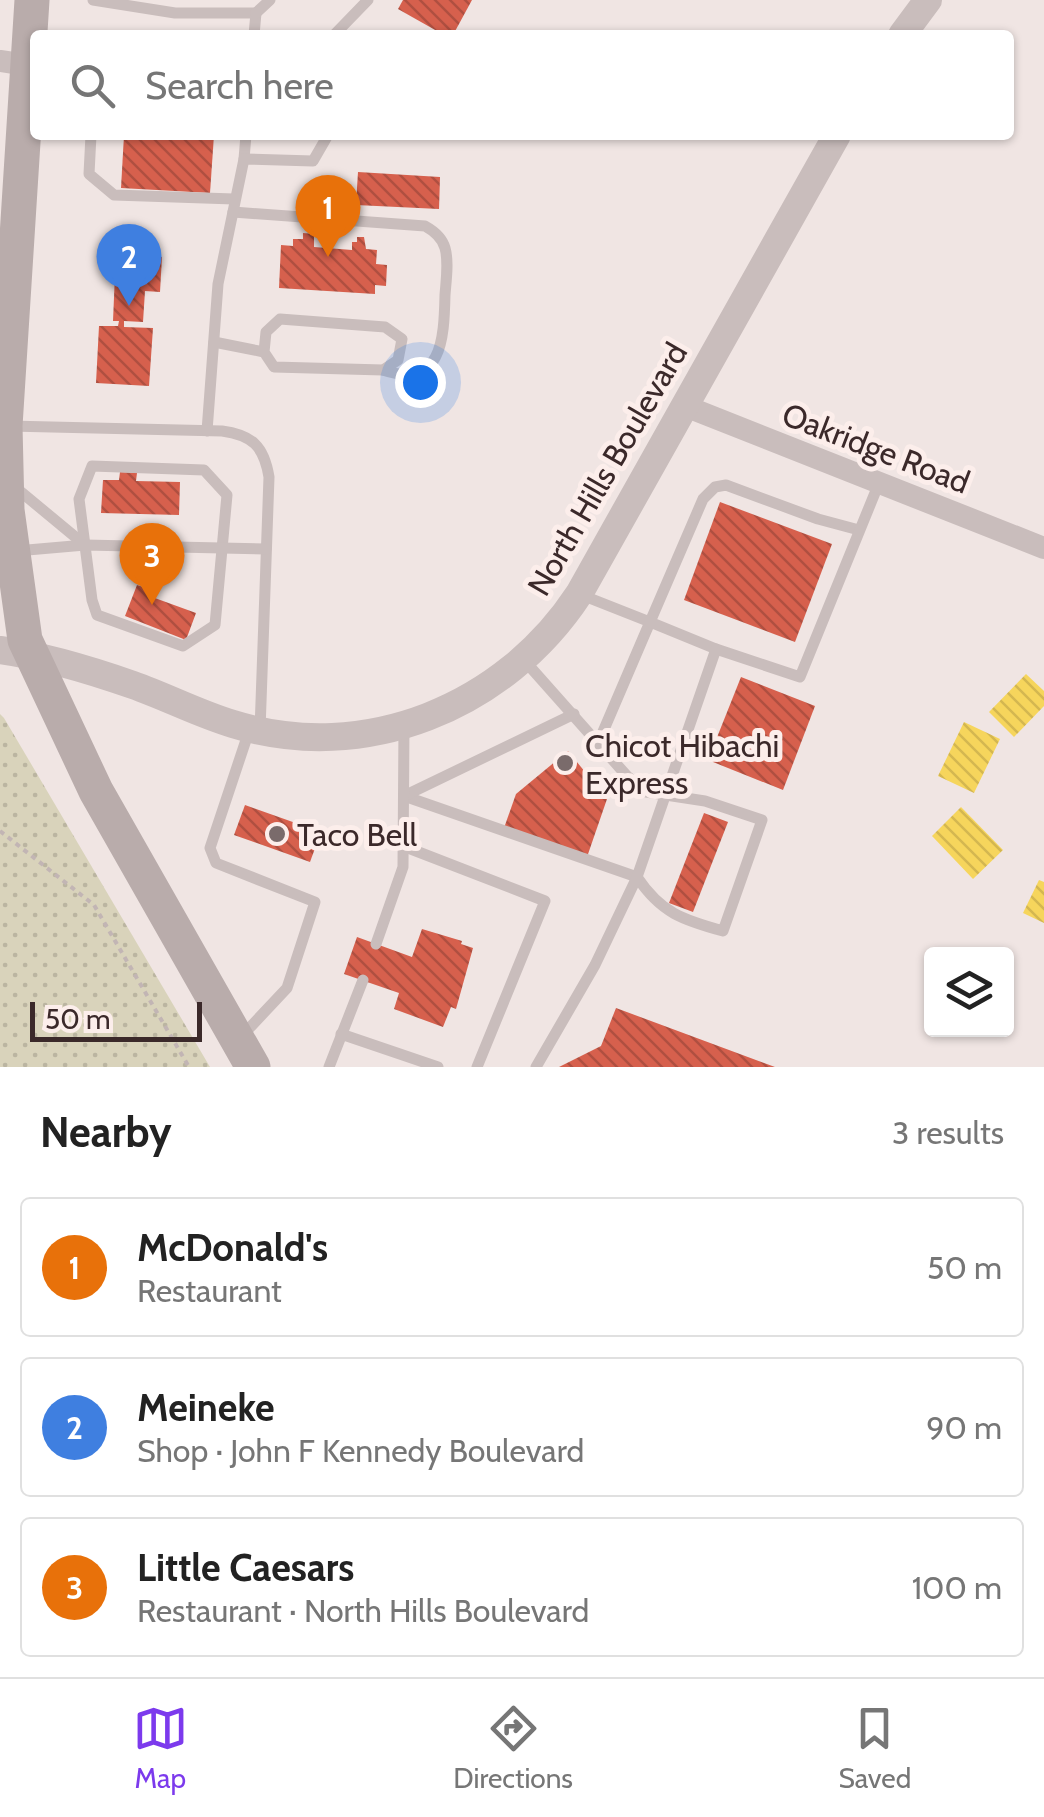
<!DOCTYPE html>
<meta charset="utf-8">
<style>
body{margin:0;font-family:Cabin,sans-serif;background:#f6f6f6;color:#222}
.controls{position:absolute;right:30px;bottom:30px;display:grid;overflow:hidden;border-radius:10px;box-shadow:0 2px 8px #0004}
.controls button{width:90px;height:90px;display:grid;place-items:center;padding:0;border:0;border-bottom:2px solid #e0e0e0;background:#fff;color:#222;font:50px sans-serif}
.scale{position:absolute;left:30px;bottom:25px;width:172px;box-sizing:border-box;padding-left:10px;border:5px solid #3b292a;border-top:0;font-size:28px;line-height:35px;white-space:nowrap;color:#3b292a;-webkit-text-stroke:8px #fceeeb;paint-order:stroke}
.you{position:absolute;left:420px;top:382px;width:35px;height:35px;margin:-25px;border:8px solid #fff;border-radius:50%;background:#1a73e8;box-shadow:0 0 0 15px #1a73e833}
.badge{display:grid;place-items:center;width:65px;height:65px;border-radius:50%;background:#7c3aed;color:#fff;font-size:32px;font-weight:700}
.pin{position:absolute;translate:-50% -82px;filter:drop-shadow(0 2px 5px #0008)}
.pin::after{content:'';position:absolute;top:52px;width:35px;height:30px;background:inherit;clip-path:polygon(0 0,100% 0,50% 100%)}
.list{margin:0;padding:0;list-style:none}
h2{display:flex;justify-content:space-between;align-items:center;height:130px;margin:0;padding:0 40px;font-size:42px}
h2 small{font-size:32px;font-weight:400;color:#767676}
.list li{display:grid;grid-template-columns:65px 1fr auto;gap:30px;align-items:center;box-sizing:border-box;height:140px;margin:0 20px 20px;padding:0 20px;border:2px solid #e0e0e0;border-radius:10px}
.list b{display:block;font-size:38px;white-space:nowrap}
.list p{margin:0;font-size:32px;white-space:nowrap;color:#767676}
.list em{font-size:32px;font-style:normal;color:#767676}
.icon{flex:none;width:55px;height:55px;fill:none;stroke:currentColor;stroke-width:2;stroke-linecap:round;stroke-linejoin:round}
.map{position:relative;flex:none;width:1044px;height:1067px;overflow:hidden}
.search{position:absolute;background:#fff;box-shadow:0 2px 8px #0004;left:30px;right:30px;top:30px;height:110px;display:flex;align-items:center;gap:25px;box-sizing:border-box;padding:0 35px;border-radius:10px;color:#767676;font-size:38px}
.sheet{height:610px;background:#fff}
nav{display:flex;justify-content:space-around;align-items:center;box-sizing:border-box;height:140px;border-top:2px solid #e0e0e0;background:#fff;font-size:28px;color:#767676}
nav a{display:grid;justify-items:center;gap:5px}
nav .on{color:#7c3aed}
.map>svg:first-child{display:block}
.grass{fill:url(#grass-dots)}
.homes{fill:url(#homes-back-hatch)}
.shops{fill:url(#shops-back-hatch)}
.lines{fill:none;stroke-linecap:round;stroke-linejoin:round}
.path{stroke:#c2b5b4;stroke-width:4;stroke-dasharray:5 5;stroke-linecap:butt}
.service{stroke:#c9bdbc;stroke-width:11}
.minor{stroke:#c9bdbc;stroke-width:22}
.tertiary{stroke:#c9bdbc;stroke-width:28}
.primary{stroke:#b9acab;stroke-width:35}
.poi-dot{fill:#7a6b6b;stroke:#fceeeb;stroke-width:4}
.labels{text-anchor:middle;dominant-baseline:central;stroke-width:10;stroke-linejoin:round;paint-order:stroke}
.street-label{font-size:32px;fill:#3b292a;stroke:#fceeeb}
.poi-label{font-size:32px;fill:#3b292a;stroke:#fceeeb;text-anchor:start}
</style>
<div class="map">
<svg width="1044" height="1067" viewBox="0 0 1044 1067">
<defs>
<pattern id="grass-dots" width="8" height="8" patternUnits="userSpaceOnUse" patternTransform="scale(2.5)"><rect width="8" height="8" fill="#d9d3bb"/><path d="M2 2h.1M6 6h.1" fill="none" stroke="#bbb5a1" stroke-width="1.8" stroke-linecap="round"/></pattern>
<pattern id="homes-back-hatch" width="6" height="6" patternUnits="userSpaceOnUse" patternTransform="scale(2.5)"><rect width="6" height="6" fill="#f6d55c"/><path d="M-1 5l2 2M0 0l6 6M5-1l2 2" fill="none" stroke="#d4b750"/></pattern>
<pattern id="shops-back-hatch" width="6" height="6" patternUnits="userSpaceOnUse" patternTransform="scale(2.5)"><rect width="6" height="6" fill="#d6604d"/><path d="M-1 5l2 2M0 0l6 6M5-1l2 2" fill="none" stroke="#af4f40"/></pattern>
</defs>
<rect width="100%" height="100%" fill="#f0e5e3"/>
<polygon class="grass" points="0,714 4,718 210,1067 0,1067"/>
<g class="homes">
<polygon points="1026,674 1044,691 1044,706 1014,737 989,712"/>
<polygon points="964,722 1000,739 974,793 938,776"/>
<polygon points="961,807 1003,850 973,879 932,836"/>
<polygon points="1039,880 1044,882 1044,923 1023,913"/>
</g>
<g class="shops">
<polygon points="403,0 472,0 453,35 444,35 398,9"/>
<polygon points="124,135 214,135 210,193 121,188"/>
<polygon points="358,172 440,177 439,209 356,205"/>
<polygon points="303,233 314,234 314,247 352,250 352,242 357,242 357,237 364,237 366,249 377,250 376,264 387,265 386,286 375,285 375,294 279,288 281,245 293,246 293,239 303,239"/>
<polygon points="116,250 148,252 148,256 162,257 160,292 145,291 143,322 124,321 124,327 153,328 149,386 96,383 99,326 118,326 119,321 113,321"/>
<polygon points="120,472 137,473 136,481 180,482 179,515 101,513 103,480 119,480"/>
<polygon points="720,502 832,544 795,642 684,600"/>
<polygon points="137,585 154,591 152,597 196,613 186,640 125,616"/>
<polygon points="741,677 815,706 783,790 708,760"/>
<polygon points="568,751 607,799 587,857 504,828 516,794"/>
<polygon points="245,805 321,832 310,862 234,835"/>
<polygon points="704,813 728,822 693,912 669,903"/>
<polygon points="422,929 462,941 461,944 473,948 456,1009 451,1007 443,1027 394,1009 399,993 344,974 357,937 412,957"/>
<polygon points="616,1008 775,1067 559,1067 601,1046"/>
</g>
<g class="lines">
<polyline class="path" points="0,831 94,905 189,1067"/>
<g class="service">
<polyline points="93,0 175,13 256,13 254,35"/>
<polyline points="256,13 270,0"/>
<polyline points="334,35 368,0"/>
<polyline points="91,135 89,174 114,195 234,199"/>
<polyline points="244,159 246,135"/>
<path d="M233,212L425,226C434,231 442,237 445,248C449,262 446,281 445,295C444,339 442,390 383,370"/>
<polyline points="214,342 264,352 274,367 383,370 398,360 402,339 385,327 280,319 266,332 264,352"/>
<path d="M9,426L222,431C252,435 264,446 269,477L260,730"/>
<polyline points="207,431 218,284 244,159 313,161 328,135"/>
<polygon points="92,466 204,470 227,495 215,625 183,646 97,615 92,600 79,499"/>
<polyline points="15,487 85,545"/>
<polyline points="16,551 85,545 266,549"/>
<polyline points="579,594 650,622 599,741"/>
<polyline points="716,649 650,622 703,499 715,487 726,485 818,519 859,530"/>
<path d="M404,796L637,877C661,913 683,920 723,931L762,820L705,801L646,792L627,776L524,660"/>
<polyline points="404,796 574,714"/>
<polyline points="403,846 545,901 477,1067"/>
<polyline points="376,944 403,867 404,725"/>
<polyline points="341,1034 438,1067"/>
<polyline points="241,1037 287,988 315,902 216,863 210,848 250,728"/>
<polyline points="329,1067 363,980"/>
<polyline points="536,1067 595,965 637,877 716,649 800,677 879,483"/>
</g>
<g class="minor">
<polyline points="0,61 27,65"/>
<polyline points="685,406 1044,548"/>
</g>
<g class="tertiary">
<polyline points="902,35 928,0"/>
<path d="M0,650C45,656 90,670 133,685C167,697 199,714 233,724C365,765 505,707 579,594L837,135"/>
</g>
<polyline class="primary" points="32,0 5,426 7,510 25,640 96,791 253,1067"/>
</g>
<g class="poi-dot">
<circle cx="565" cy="763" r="10"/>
<circle cx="277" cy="834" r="10"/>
</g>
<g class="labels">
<g class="street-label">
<text transform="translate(876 448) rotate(21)">Oakridge Road</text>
<text transform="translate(607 469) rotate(-60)">North Hills Boulevard</text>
</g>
<g class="poi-label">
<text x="585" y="745">Chicot Hibachi<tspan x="585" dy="37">Express</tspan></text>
<text x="297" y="834">Taco Bell</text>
</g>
</g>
</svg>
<div class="controls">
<button><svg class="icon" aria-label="layers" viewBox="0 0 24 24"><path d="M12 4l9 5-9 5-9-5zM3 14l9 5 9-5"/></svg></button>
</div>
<div class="scale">50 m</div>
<div class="you"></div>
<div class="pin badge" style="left:328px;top:257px;background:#e8710a">1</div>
<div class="pin badge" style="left:129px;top:306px;background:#3f7fe0">2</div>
<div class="pin badge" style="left:152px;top:605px;background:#e8710a">3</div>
<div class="search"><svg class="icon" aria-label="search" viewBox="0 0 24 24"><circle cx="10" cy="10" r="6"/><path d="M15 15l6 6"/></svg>Search here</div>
</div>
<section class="sheet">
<h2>Nearby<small>3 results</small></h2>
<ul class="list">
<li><span class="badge" style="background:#e8710a">1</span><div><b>McDonald's</b><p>Restaurant</p></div><em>50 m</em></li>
<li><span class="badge" style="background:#3f7fe0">2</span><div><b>Meineke</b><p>Shop · John F Kennedy Boulevard</p></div><em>90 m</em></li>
<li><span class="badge" style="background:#e8710a">3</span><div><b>Little Caesars</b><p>Restaurant · North Hills Boulevard</p></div><em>100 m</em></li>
</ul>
</section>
<nav>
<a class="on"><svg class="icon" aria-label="map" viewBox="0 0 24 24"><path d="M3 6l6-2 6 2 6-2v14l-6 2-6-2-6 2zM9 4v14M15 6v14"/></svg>Map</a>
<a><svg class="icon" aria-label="directions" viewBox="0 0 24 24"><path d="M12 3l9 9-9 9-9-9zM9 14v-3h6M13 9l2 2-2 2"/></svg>Directions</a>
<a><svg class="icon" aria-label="saved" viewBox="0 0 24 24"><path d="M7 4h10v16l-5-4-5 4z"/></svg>Saved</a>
</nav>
